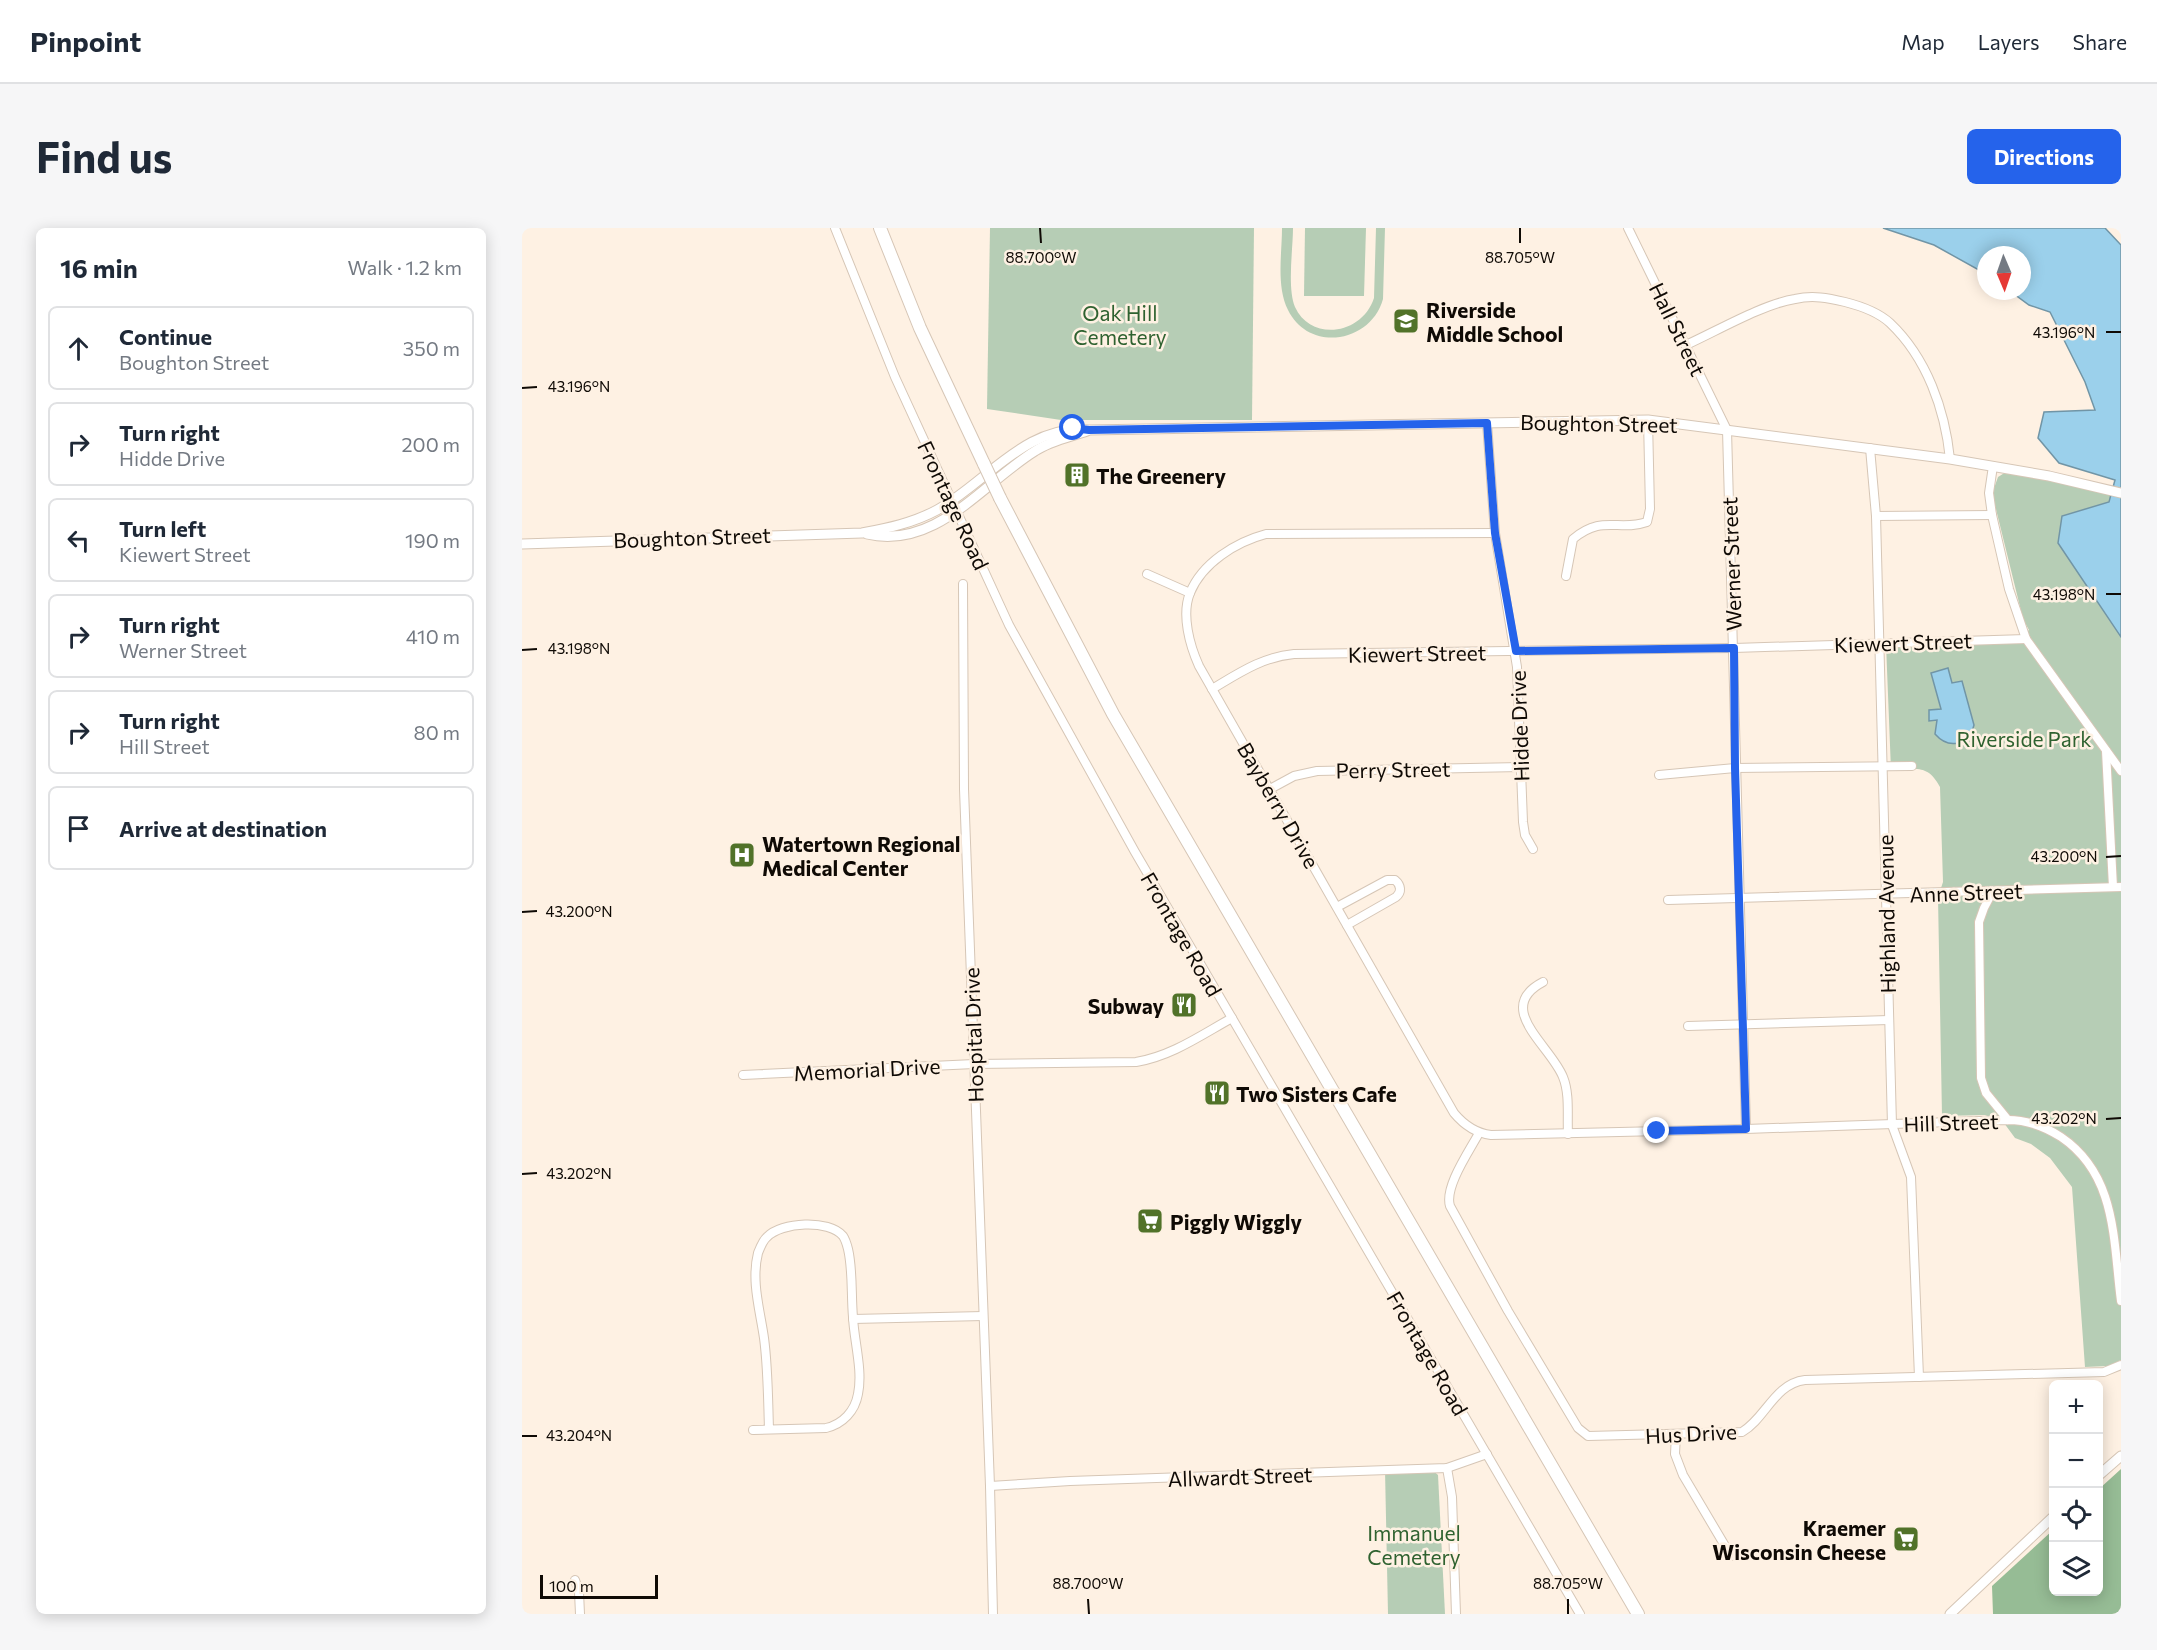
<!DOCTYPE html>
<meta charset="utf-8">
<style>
body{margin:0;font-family:Commissioner,sans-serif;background:#f6f6f7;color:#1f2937}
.controls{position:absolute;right:18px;bottom:18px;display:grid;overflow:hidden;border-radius:9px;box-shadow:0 3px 15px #0003}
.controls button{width:54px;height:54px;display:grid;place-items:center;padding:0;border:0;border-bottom:2px solid #e0e1e3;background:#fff;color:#1f2937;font:30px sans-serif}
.compass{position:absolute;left:1455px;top:18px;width:54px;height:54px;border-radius:50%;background:#fff;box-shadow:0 3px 15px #0003;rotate:178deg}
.scale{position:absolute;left:18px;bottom:15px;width:118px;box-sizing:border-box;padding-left:6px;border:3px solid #0f0a05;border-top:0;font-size:16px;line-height:21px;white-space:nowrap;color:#0f0a05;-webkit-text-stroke:4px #fef1e3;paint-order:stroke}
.stop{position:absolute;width:18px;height:18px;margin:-14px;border:4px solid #2563eb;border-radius:50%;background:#fff}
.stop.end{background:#2563eb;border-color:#fff;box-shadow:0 2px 6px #0008}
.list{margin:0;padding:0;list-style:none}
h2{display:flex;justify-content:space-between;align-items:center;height:78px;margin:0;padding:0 24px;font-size:26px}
h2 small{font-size:20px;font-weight:400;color:#747a83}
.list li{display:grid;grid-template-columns:39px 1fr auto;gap:18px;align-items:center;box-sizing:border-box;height:84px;margin:0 12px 12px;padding:0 12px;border:2px solid #e0e1e3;border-radius:9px}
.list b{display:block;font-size:22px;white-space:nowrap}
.list p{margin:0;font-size:20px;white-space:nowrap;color:#747a83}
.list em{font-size:20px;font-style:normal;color:#747a83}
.icon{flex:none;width:33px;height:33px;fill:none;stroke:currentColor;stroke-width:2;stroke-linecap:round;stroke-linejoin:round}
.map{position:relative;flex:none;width:1599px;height:1386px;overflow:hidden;border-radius:9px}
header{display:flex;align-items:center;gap:36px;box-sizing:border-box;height:84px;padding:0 30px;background:#fff;border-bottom:2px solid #e0e1e3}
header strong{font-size:28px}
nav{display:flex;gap:33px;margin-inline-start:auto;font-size:21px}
.intro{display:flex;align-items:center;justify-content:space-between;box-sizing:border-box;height:144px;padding:0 36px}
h1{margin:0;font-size:42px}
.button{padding:15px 27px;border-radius:9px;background:#2563eb;color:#fff;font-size:21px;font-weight:700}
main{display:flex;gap:36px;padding:0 36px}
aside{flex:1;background:#fff;border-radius:9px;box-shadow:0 3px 15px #0003}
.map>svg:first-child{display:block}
.green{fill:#b6cdb5}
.forest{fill:#96bc95}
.water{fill:#9bd0eb;stroke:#7195a6;stroke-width:1.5}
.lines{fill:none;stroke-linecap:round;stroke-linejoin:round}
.minor-casing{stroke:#d6c6b6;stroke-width:10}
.tertiary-casing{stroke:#d6c6b6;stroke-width:11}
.trunk-casing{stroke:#d6c6b6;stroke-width:14}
.minor{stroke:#fff;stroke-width:8}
.tertiary{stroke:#fff;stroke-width:9}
.trunk{stroke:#fff;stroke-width:12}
.trunk-bridge-casing{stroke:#d6c6b6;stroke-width:14;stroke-linecap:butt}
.trunk-bridge{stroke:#fff;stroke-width:12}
.route{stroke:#2563eb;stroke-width:8}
.ticks{fill:none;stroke:#0f0a05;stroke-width:2}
.labels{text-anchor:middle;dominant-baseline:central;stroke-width:5;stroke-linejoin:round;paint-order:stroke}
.poi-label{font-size:21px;font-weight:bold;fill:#0f0a05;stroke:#fef1e3;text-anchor:start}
.park-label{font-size:21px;fill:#2f6230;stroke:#fef1e3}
.street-label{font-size:21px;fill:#0f0a05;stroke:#fef1e3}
.ticks-label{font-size:15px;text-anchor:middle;fill:#0f0a05;stroke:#fef1e3;stroke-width:5;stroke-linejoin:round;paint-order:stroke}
</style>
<header>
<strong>Pinpoint</strong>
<nav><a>Map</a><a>Layers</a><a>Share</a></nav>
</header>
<div class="intro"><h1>Find us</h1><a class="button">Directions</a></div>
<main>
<aside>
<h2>16 min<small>Walk · 1.2 km</small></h2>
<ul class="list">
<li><svg class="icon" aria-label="ahead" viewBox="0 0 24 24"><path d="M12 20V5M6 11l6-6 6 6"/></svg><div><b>Continue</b><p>Boughton Street</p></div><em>350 m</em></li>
<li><svg class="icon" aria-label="right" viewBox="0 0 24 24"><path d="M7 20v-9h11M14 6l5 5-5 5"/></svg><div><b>Turn right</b><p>Hidde Drive</p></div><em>200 m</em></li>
<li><svg class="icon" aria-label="left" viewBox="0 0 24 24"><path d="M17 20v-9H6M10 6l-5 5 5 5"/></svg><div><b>Turn left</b><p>Kiewert Street</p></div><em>190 m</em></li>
<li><svg class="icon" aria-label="right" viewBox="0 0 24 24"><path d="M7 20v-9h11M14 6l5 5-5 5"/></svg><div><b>Turn right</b><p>Werner Street</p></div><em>410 m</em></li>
<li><svg class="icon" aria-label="right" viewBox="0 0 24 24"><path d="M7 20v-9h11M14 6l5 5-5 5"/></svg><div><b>Turn right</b><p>Hill Street</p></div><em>80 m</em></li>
<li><svg class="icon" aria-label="arrive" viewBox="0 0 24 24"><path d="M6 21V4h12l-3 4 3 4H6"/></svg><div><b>Arrive at destination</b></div></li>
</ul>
</aside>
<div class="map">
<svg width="1599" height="1386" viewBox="0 0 1599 1386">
<rect width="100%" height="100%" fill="#fef1e3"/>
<g class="green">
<polygon points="468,0 732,0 730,192 539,192 465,181"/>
<path d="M760,0H771C771,21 765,60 773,79C789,114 840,107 852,70L854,0H863L861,71C849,115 787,125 766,82C754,58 760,26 760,0Z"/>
<polygon points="783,0 844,0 842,68 782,68"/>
<path d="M1484,244H1491L1599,268V1132L1586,1138L1563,1139L1550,959L1528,930L1509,916L1493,910L1482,895L1463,887L1420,888L1416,669L1421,654L1418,559C1405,535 1394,542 1369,542L1364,416L1494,412L1507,402L1501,391L1472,273L1471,263L1476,249Z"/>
<polygon points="863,1242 910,1242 916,1247 923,1386 866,1386"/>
</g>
<polygon class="forest" points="1599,1241 1599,1386 1471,1386 1470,1358 1531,1302 1532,1364 1576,1364 1577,1261"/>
<g class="water">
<polygon points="1361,0 1583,0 1599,17 1599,409 1536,315 1540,288 1587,274 1593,252 1537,235 1516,210 1522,184 1573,182 1563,154 1528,84 1507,77 1488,63 1500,63 1500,27 1464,27 1464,46 1412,17"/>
<path d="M1426,440L1430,455L1440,453L1452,497C1447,517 1427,522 1413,506L1415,492L1407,493V482L1419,481L1409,445Z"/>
</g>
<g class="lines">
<defs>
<g id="minor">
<polyline points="313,0 373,149 487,397 613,624 1058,1386"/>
<polyline points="1106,0 1205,202 1224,901"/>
<path d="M1164,117C1195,103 1241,76 1273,71C1291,67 1306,70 1323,74C1339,78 1356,84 1368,95C1405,130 1423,182 1428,231"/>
<polyline points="965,195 973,305 995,439 1001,594 1003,607 1011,621"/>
<polyline points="1348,220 1354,288 1370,897 1389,949 1397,1149"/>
<polyline points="1471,238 1467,265 1470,287 1487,361 1504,411 1599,543"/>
<polyline points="1354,288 1470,287"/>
<path d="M973,305L744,306C714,314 680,335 668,365C659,387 668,418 677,438L932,885C942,897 953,905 969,907L1224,901L1486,892C1506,892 1522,898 1539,909C1595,947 1591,1012 1599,1073"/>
<polyline points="625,346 668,365"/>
<path d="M1044,348L1051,311C1081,286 1096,304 1125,294L1128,281L1126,192"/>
<polyline points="441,356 442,561 468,1258 471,1386"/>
<path d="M690,461C717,445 740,429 772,426L1212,420L1504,411"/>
<polyline points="1584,523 1591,659"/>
<polyline points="1137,547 1213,540 1390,538"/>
<polyline points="748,561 772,548 795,543 999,539"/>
<polyline points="1471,663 1462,680 1457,694 1459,850 1464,865 1486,892"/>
<polyline points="1146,672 1599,659"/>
<path d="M815,679L865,652H873C879,657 880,664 874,669L825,697"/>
<path d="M1021,754C971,780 1029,818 1041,849C1048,866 1045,888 1046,906"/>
<polyline points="1166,798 1367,792"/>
<path d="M221,847L452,836L614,834C650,828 679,807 710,790"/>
<path d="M957,905C948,922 922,959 928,978L986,1083L1056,1200L1066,1208L1220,1204C1244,1190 1252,1156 1283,1152L1582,1144L1599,1137"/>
<polyline points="331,1091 461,1088"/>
<path d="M231,1202L304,1200C321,1196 333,1183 336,1166C341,1142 332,1113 331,1089C329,1067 331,1042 326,1021C325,1017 323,1011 321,1008C307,991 259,994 245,1009C241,1012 238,1020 236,1025C229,1053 238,1082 242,1110C246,1140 246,1171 247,1201"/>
<polyline points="1154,1206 1153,1226 1161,1247 1209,1328"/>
<polyline points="925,1240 930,1269 934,1386"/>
<polyline points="468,1258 548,1253 925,1240 965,1226"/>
<polyline points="53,1352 57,1364 58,1386"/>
</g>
<g id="tertiary">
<path d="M345,306C414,322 461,255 513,223C528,213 548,209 565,203"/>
<path d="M0,316L340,305C366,300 391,295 415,282C464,255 505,195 567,202L1126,192L1428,231L1527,248L1599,265"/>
<polyline points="1576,1248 1599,1228"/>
<polyline points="1428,1386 1532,1288"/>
</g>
<g id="trunk">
<polyline points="358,0 398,100 462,236"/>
<polyline points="478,270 591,486 1116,1386"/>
</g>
</defs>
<use href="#minor" class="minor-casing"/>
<use href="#tertiary" class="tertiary-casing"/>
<use href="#trunk" class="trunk-casing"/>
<use href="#minor" class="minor"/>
<use href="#tertiary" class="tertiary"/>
<use href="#trunk" class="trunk"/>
<defs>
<polyline id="trunk-bridge" points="462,236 478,270"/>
</defs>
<use href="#trunk-bridge" class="trunk-bridge-casing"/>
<use href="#trunk-bridge" class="trunk-bridge"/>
</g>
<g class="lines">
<polyline class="route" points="551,200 567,202 965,195 973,305 994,423 1212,420 1213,540 1224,901 1135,903"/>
</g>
<path class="ticks" d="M518,0L519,15M998,0V15M1584,104H1599M0,160L15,159M1584,366H1599M0,422L15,421M1584,629L1599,628M0,684L15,683M1584,891L1599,890M0,946L15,945M0,1208H15M566,1371L567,1386M1046,1371V1386"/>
<defs>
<symbol id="school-square" viewBox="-11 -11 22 22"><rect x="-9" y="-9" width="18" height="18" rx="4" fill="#517229" stroke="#fef1e3"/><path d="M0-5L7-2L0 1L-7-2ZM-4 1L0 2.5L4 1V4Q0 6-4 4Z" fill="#fff"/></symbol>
<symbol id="building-square" viewBox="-11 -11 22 22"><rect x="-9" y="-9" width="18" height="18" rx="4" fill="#517229" stroke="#fef1e3"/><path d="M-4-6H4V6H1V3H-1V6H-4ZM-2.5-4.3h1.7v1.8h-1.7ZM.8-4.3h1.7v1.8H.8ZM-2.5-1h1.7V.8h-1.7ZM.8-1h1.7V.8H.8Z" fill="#fff"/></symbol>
<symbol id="hospital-square" viewBox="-11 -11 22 22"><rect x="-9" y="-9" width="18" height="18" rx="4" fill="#517229" stroke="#fef1e3"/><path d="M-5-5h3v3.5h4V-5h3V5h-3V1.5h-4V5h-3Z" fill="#fff"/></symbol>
<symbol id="restaurant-square" viewBox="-11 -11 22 22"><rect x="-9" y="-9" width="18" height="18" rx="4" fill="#517229" stroke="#fef1e3"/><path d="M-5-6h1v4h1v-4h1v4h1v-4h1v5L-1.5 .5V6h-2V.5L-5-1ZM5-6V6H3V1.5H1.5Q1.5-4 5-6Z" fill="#fff"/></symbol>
<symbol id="supermarket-square" viewBox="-11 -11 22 22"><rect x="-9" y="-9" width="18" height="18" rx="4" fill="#517229" stroke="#fef1e3"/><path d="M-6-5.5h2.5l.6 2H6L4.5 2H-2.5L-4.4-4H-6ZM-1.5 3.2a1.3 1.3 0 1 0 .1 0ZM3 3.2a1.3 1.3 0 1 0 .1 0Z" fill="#fff"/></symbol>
</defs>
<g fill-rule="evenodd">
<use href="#school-square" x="869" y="78" width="30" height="30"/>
<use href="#building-square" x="540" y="232" width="30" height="30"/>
<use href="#hospital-square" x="205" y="612" width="30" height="30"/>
<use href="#restaurant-square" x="647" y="762" width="30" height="30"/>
<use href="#restaurant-square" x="680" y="850" width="30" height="30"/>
<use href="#supermarket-square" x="613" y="978" width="30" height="30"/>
<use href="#supermarket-square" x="1369" y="1296" width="30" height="30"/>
</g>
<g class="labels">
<g class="poi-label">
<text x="904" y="81">Riverside<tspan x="904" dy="24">Middle School</tspan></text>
<text x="574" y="247">The Greenery</text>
<text x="240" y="615">Watertown Regional<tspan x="240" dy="24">Medical Center</tspan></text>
<text x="642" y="777" text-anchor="end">Subway</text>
<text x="714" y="865">Two Sisters Cafe</text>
<text x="648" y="993">Piggly Wiggly</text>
<text x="1364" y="1299" text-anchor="end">Kraemer<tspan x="1364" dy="24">Wisconsin Cheese</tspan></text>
</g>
<g class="park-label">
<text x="598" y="84">Oak Hill<tspan x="598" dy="24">Cemetery</tspan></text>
<text x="1502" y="510">Riverside Park</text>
<text x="892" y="1304">Immanuel<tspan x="892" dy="24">Cemetery</tspan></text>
</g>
<g class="street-label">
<text transform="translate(1156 101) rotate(64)">Hall Street</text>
<text transform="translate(1077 195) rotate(1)">Boughton Street</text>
<text transform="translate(432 277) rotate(65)">Frontage Road</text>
<text transform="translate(170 309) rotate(-2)">Boughton Street</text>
<text transform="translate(1209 336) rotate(-92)">Werner Street</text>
<text transform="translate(1381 414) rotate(-2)">Kiewert Street</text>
<text transform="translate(895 425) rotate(-1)">Kiewert Street</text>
<text transform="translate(997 498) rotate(-92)">Hidde Drive</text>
<text transform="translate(871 541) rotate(-1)">Perry Street</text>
<text transform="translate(757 577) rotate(60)">Bayberry Drive</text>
<text transform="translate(1444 664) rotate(-2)">Anne Street</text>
<text transform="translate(1364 686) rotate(-91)">Highland Avenue</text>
<text transform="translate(660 706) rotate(60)">Frontage Road</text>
<text transform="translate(451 807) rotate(-92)">Hospital Drive</text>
<text transform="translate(345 841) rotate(-3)">Memorial Drive</text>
<text transform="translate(1429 894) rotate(-2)">Hill Street</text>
<text transform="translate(906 1125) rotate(60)">Frontage Road</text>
<text transform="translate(1169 1205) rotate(-3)">Hus Drive</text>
<text transform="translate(718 1248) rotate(-2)">Allwardt Street</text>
</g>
</g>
<g class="ticks-label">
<text x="519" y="35">88.700°W</text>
<text x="998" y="35">88.705°W</text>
<text x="1542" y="110">43.196°N</text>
<text x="57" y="164">43.196°N</text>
<text x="1542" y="372">43.198°N</text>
<text x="57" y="426">43.198°N</text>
<text x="1542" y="634">43.200°N</text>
<text x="57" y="689">43.200°N</text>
<text x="1542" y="896">43.202°N</text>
<text x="57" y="951">43.202°N</text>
<text x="57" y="1213">43.204°N</text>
<text x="566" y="1361">88.700°W</text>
<text x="1046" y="1361">88.705°W</text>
</g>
</svg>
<div class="controls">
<button>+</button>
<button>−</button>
<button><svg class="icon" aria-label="locate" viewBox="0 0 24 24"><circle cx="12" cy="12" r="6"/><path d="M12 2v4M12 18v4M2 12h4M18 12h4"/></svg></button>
<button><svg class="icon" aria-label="layers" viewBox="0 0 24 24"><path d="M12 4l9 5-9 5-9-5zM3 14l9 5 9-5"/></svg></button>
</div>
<svg class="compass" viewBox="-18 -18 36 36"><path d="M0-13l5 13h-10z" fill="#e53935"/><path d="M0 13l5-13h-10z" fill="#747a83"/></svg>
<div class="scale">100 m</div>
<div class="stop" style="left:551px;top:200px"></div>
<div class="stop end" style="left:1135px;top:903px"></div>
</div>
</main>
